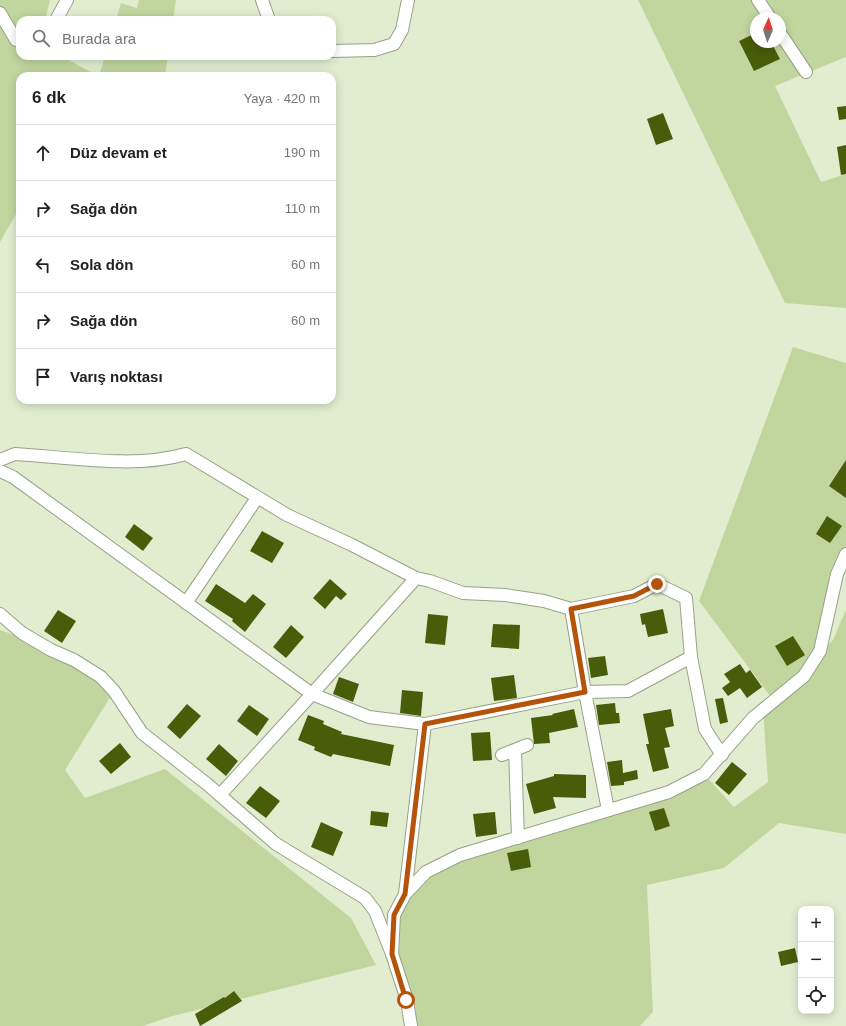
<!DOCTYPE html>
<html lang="tr">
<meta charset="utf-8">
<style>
body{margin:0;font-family:Arial,sans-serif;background:#f2f2f2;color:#222}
.controls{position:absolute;right:12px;bottom:12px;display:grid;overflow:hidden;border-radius:8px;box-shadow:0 2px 10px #0003}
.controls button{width:36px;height:36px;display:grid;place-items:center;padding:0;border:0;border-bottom:1px solid #e0e0e0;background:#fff;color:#222;font:20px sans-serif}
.compass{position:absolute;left:750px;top:12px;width:36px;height:36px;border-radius:50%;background:#fff;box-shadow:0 2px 10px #0003;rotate:3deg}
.stop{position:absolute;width:12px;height:12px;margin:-9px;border:3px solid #b45309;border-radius:50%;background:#fff}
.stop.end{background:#b45309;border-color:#fff;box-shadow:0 1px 4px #0008}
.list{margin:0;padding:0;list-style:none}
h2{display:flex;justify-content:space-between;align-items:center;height:52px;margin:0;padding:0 16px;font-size:17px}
h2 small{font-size:13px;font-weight:400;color:#767676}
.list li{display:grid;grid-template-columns:26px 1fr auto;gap:12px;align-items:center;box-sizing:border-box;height:56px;padding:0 16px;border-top:1px solid #e0e0e0}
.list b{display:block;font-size:15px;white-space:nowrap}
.list em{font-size:13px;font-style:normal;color:#767676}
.icon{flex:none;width:22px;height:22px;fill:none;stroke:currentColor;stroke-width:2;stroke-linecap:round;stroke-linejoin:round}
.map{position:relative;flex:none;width:846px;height:1026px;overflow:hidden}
.search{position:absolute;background:#fff;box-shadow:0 2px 10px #0003;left:16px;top:16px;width:320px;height:44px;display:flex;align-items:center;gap:10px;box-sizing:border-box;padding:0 14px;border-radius:12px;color:#767676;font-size:15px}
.panel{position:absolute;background:#fff;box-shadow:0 2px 10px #0003;left:16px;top:72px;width:320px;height:332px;border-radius:12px}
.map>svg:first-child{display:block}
.green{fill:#c1d69e;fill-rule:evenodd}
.building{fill:#475d09}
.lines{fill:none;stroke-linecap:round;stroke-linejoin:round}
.minor-casing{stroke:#97a186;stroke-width:14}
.minor{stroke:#fff;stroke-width:12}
.route{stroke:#b45309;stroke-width:5}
</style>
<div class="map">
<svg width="846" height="1026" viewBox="0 0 846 1026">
<rect width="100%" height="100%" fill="#e2edd0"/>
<g class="green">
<polygon points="0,0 50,0 45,20 20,20 20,56 61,56 98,76 20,76 20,207 0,242"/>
<polygon points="139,0 176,0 173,20 116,20 121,3 137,8"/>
<path d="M638,0H846V57L775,86L821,182L846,174V308L785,303ZM756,18H780V42H756Z"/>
<polygon points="105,56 168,56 165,76 99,76"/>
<polygon points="793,347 846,363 846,555 820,651 800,673 833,640 846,610 846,834 779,823 724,868 647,885 653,1012 640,1026 418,1026 399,976 394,915 442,865 704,774 734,807 768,782 763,710 773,700 699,601"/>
<polygon points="0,630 40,644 114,691 65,770 85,798 165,769 351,918 376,965 169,1017 143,1026 0,1026"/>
</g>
<g class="building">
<polygon points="756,33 756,42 759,42 762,47 771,42 780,59 754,71 739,41"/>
<polygon points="846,106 846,119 839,120 837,107"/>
<polygon points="663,113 673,139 656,145 647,119"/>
<polygon points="846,145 846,174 841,175 837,147"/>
<polygon points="846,460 846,498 829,486"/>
<polygon points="827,516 842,526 830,543 816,534"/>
<polygon points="134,524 153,538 143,551 125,537"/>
<polygon points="262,531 284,543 272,563 250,551"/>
<polygon points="330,579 347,594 341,600 336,596 325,609 313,598"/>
<polygon points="216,584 245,603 253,594 266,604 245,632 232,621 233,619 205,601"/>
<polygon points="663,609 668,633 648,637 645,624 642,625 640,614"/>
<polygon points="58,610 76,621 62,643 44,631"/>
<polygon points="428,614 448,616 445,645 425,643"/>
<polygon points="493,624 520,625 519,649 491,647"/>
<polygon points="291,625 304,637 286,658 273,647"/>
<polygon points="793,636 805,655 787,666 775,646"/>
<polygon points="605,656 608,675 591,678 588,658"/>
<polygon points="740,664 746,673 750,670 762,687 747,698 740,688 728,696 722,688 730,682 724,674"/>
<polygon points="514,675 517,698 494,701 491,678"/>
<polygon points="339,677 359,684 353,702 333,694"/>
<polygon points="402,690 423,692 421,716 400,713"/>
<polygon points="723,698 728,722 720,724 715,699"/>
<polygon points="615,703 616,713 619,713 620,723 599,725 596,705"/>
<polygon points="187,704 201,716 180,739 167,727"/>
<polygon points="249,705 269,719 257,736 237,721"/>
<polygon points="574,709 578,727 549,733 550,743 534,744 531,718 553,715 552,714"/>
<polygon points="671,709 674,726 665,728 670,747 664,748 669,768 653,772 646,744 649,744 643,714"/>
<polygon points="308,715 324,721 323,724 342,732 341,734 394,745 390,766 333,754 331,757 314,750 315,747 298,740"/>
<polygon points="490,732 492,760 473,761 471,733"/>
<polygon points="120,743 131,757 111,774 99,761"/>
<polygon points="219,744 238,761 226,776 206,759"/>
<polygon points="622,760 623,773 637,770 638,779 624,782 624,785 611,786 607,762"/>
<polygon points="732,762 747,774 729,795 715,783"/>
<polygon points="554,774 586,775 586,798 553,797 556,808 534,814 526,784 554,776"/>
<polygon points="260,786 280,801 266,818 246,803"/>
<polygon points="664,808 670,826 655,831 649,812"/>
<polygon points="371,811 389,813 387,827 370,825"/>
<polygon points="495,812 497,834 476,837 473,814"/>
<polygon points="321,822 343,832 333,856 311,847"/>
<polygon points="528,849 531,867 511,871 507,853"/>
<polygon points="795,948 798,962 781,966 778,952"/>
<polygon points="234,991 242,1001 200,1026 195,1014 224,997 225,998"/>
</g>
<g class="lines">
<defs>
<g id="minor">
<polyline points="262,0 269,20"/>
<polyline points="758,0 770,18"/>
<polyline points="0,13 16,40 20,40"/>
<polyline points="56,20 67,0"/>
<polyline points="780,33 806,72"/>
<polyline points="332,51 374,50 394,44 402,30 408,0"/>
<path d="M0,460L15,454C68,457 135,469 186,454L287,515L352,545L416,578L430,581L463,593L505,595L544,601L571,609"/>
<polyline points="0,471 13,477 312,694 220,795"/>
<polyline points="416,578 312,694 369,717 425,724"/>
<polygon points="657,584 686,598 691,657 628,691 585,692 571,609 634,596"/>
<polyline points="186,603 257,498"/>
<polyline points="0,614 22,633 51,650 74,660 101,677 114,691 142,733 207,784 276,844 365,898 375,911 392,954 407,1000 411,1026"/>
<polyline points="691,657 705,729 722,755"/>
<polyline points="515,751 518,838"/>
<polyline points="502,755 527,745"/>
<polyline points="405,894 425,724 585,692 608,810"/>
<polyline points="392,954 394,915 405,894 426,872 460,855 669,792 704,774 753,718 804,676 820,651 837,574 846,554"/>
</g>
</defs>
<use href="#minor" class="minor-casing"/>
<use href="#minor" class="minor"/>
</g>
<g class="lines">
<polyline class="route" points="406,1000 392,954 394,915 405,894 425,724 585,692 571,609 634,596 657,584"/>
</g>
</svg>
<div class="controls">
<button>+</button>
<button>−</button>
<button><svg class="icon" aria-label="locate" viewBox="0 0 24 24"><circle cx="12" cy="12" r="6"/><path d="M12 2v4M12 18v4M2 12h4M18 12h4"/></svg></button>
</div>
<svg class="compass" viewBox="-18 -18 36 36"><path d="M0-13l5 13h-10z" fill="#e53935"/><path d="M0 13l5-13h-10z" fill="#767676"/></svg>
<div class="stop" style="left:406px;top:1000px"></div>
<div class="stop end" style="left:657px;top:584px"></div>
<div class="search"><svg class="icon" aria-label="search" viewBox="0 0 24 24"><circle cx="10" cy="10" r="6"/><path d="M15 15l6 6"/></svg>Burada ara</div>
<section class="panel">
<h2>6 dk<small>Yaya · 420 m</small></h2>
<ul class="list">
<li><svg class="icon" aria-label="ahead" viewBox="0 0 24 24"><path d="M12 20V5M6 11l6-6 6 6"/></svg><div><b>Düz devam et</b></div><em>190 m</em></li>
<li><svg class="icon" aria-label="right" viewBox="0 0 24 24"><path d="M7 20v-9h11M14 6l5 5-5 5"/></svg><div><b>Sağa dön</b></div><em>110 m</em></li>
<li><svg class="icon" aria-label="left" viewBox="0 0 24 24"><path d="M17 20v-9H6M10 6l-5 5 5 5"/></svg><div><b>Sola dön</b></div><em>60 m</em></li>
<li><svg class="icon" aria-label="right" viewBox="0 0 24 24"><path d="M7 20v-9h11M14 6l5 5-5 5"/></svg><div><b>Sağa dön</b></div><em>60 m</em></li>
<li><svg class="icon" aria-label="arrive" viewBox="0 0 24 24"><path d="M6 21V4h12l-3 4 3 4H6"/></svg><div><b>Varış noktası</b></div></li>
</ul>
</section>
</div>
